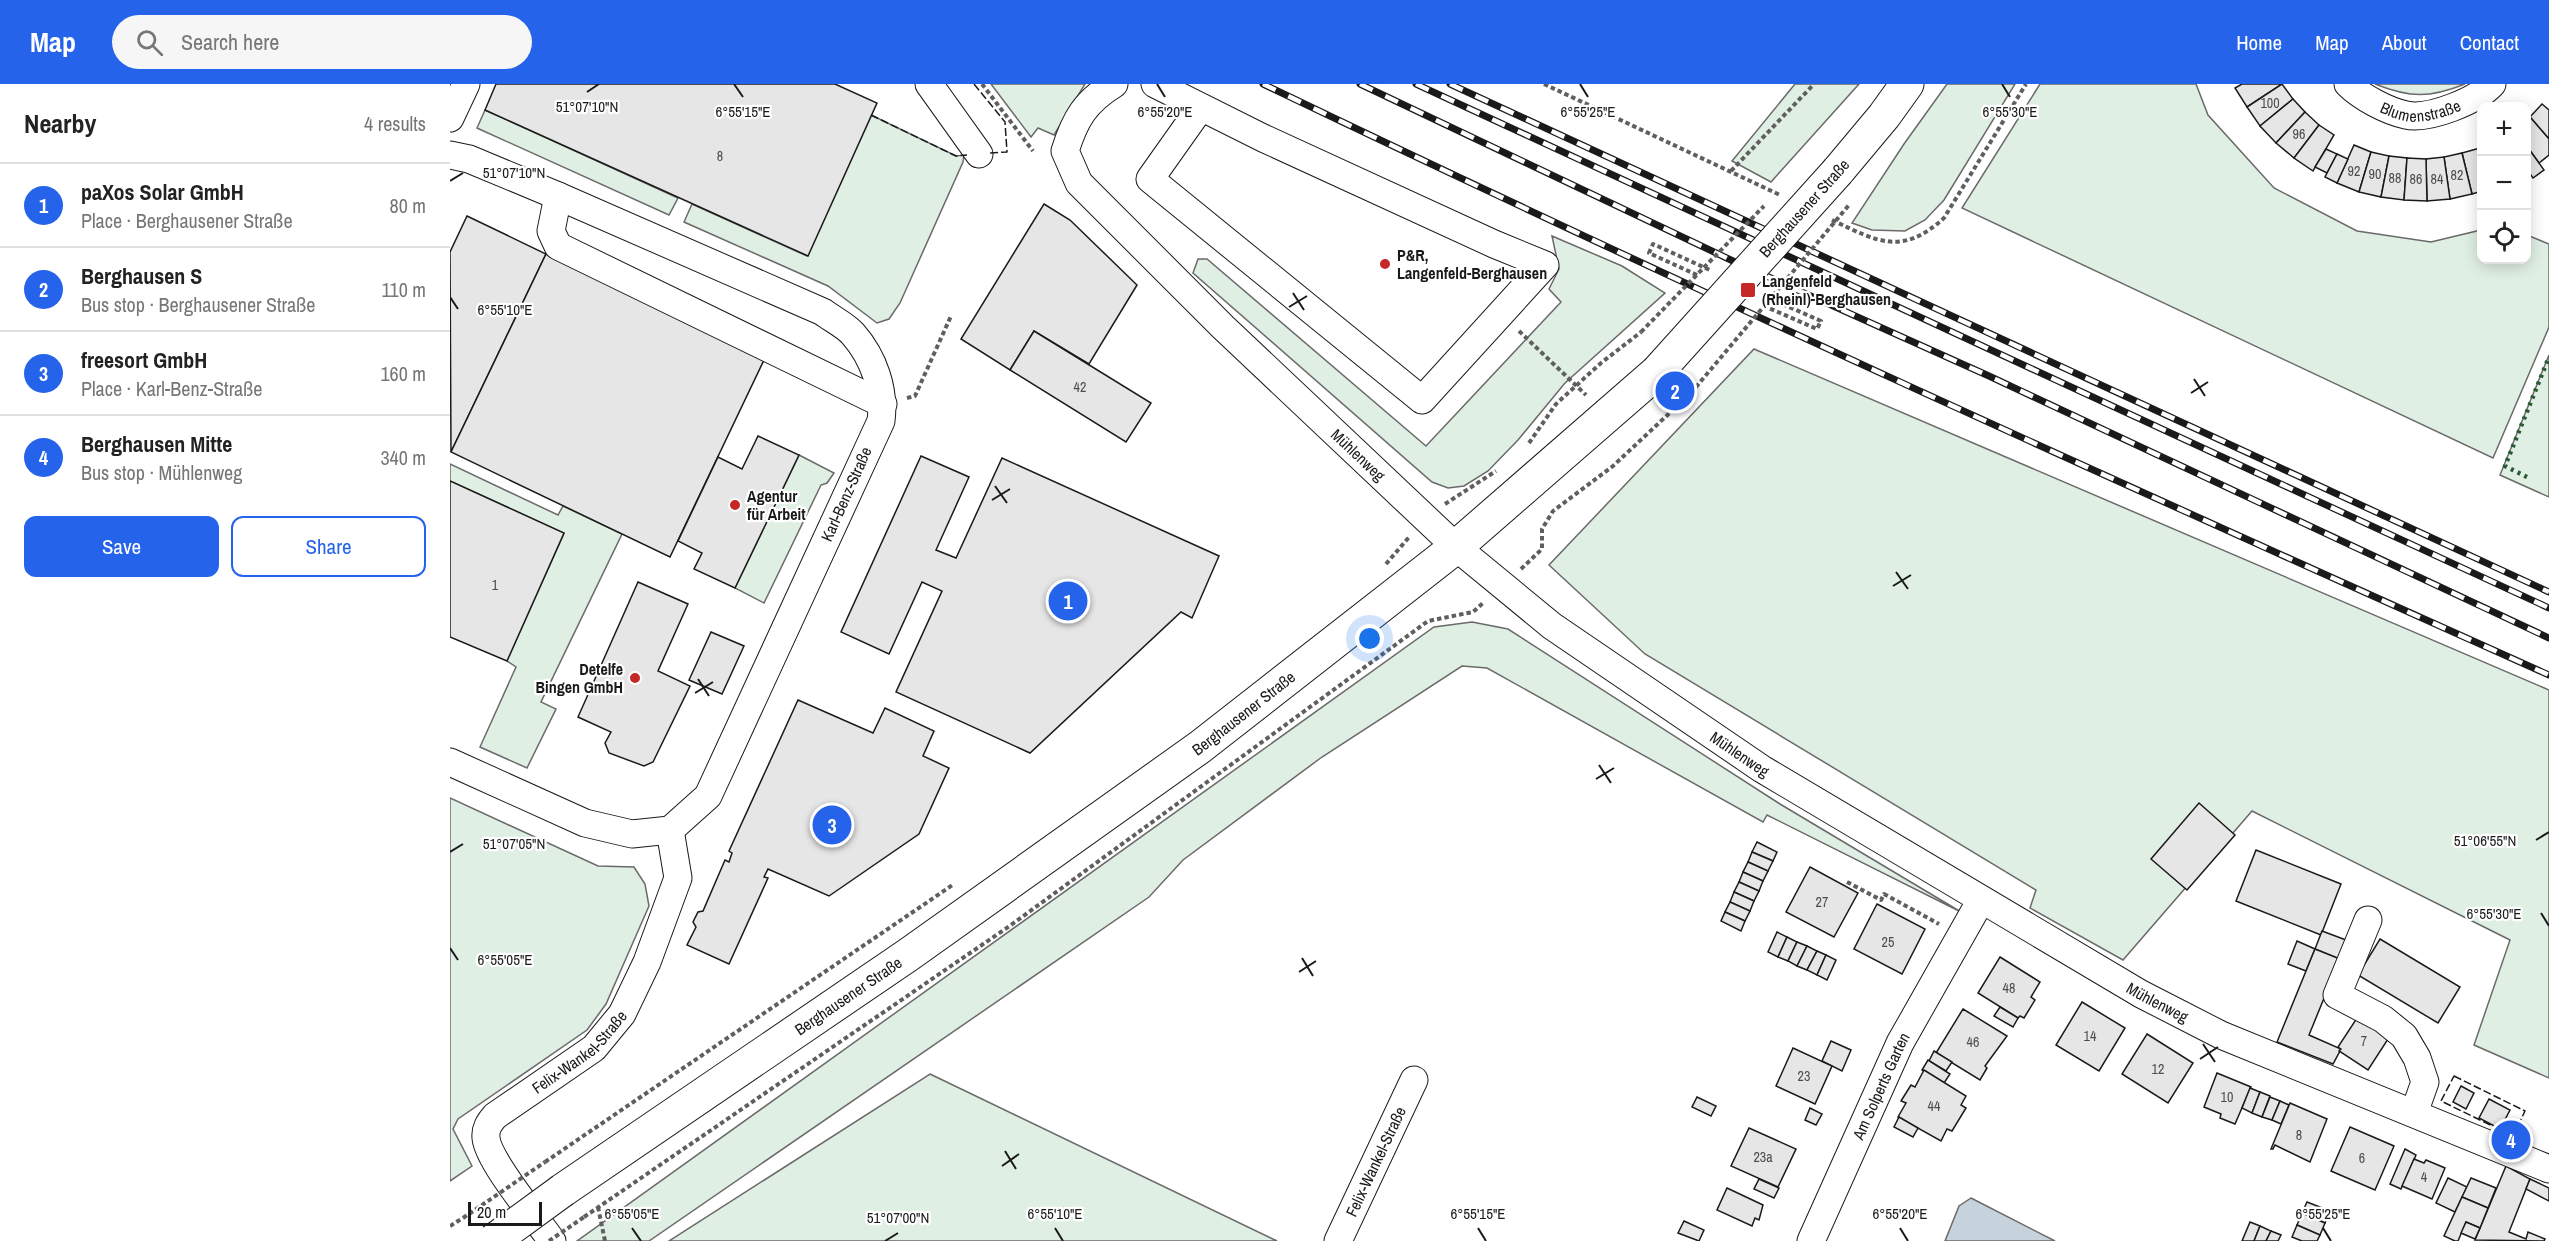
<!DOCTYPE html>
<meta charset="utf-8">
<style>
body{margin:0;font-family:"Archivo Narrow",sans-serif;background:#f6f6f6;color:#222}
.controls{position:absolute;right:18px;top:18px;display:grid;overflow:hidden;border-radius:12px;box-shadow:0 3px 15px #0003}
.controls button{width:54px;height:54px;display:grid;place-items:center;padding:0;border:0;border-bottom:2px solid #e0e0e0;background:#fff;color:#222;font:30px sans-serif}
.scale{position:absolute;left:18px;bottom:15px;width:74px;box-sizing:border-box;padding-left:6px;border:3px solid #1a1a1a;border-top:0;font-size:16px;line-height:21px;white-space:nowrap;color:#1a1a1a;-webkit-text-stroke:4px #fff;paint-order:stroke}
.you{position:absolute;left:920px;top:555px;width:21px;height:21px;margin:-15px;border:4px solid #fff;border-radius:50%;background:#1a73e8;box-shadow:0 0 0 9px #1a73e833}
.badge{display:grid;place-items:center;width:39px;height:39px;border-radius:50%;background:#2563eb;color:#fff;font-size:20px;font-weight:700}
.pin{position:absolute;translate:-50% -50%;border:3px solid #fff;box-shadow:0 2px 6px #0006}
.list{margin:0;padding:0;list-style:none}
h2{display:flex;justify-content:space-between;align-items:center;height:78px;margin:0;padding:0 24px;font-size:26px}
h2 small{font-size:20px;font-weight:400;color:#767676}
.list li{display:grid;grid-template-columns:39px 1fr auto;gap:18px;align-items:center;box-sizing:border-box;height:84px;padding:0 24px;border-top:2px solid #e0e0e0}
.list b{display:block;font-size:22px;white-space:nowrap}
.list p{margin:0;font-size:20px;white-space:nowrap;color:#767676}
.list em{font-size:20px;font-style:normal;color:#767676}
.actions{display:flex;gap:12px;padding:18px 24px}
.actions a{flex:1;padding:14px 0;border:2px solid #2563eb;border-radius:12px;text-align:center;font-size:21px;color:#2563eb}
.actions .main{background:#2563eb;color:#fff}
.icon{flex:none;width:33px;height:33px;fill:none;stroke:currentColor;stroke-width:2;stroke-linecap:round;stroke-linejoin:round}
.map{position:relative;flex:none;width:2099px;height:1157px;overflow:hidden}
header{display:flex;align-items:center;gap:36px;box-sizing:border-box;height:84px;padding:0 30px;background:#2563eb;color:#fff}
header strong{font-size:28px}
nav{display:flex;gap:33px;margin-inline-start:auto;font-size:21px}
.search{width:420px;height:54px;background:#f6f6f6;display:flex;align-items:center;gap:15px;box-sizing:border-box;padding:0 21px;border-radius:33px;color:#767676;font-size:22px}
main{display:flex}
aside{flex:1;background:#fff}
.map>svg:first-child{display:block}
.green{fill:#e0efe3;stroke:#6a6a6a;stroke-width:1.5}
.water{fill:#c6d2dc;stroke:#6a6a6a;stroke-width:1.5}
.building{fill:#e6e6e6;stroke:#1a1a1a;stroke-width:1.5}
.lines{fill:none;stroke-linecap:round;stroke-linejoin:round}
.minor-casing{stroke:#1a1a1a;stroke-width:29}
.major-casing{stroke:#1a1a1a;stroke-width:35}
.path{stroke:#5f5f5f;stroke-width:4;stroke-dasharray:4.5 3;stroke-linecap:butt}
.minor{stroke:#fff;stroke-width:27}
.major{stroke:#fff;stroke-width:33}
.rail-casing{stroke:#1a1a1a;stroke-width:7}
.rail{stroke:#fff;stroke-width:4.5;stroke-dasharray:14;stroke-linecap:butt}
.major-bridge-casing{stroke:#1a1a1a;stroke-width:35;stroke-linecap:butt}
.path-bridge{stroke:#5f5f5f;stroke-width:4;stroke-dasharray:4.5 3;stroke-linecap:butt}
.major-bridge{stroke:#fff;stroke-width:33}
.hedge{stroke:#2b5a34;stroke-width:4.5;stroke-dasharray:3 4.5;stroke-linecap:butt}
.fence{stroke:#1a1a1a;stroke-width:1.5;stroke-dasharray:8 3;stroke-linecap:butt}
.ticks{fill:none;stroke:#1a1a1a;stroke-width:2}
.poi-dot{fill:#c62828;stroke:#fff;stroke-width:2}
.labels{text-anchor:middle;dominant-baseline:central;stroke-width:4.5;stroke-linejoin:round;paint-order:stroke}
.number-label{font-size:14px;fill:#4d4d4d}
.street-label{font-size:16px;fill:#1a1a1a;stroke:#fff}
.poi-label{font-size:16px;font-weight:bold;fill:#1a1a1a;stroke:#fff;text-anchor:start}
.ticks-label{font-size:15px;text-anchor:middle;fill:#1a1a1a;stroke:#fff;stroke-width:4.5;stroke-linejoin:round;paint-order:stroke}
</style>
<header>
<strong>Map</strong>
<div class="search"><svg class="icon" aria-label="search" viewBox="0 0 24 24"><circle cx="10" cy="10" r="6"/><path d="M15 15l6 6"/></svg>Search here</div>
<nav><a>Home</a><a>Map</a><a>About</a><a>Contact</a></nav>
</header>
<main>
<aside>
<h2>Nearby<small>4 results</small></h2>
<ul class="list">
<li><span class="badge">1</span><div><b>paXos Solar GmbH</b><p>Place · Berghausener Straße</p></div><em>80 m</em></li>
<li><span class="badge">2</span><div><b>Berghausen S</b><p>Bus stop · Berghausener Straße</p></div><em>110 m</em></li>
<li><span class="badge">3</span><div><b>freesort GmbH</b><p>Place · Karl-Benz-Straße</p></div><em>160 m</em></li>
<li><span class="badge">4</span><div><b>Berghausen Mitte</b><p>Bus stop · Mühlenweg</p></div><em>340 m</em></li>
</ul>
<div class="actions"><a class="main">Save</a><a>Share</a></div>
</aside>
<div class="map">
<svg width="2099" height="1157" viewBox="0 0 2099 1157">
<rect width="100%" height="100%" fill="#fff"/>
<g class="green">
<polygon points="541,0 635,0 604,51 588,44 581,53"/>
<polygon points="1345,0 1409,0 1321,98 1282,77"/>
<polygon points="1497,0 1565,0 1494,116 1475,136 1455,147 1422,146 1402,139 1454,60"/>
<polygon points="1590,0 1746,0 1758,31 1824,104 1907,147 1981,158 2031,146 2032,176 2076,176 2077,151 2099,160 2099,243 2043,374 1512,124"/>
<path d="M1925,0H2015C1980,14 1960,14 1925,0Z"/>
<polygon points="35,26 228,114 219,131 27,44"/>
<polygon points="421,31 506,72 514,71 513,78 450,219 439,235 427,239 378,202 234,138 242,120 357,172"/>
<polygon points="1102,152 1172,182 1215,209 1115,299 1068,356 1038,387 1014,402 998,404 982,398 743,189 748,175 757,175 976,362 1111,218 1099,205 1109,185"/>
<polygon points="1304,265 2099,606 2099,994 2024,961 2060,856 1802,727 1673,876 1580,824 1586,806 1195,570 1099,481"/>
<polygon points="2099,271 2099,413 2050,391"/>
<polygon points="349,371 384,389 377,399 371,401 314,519 285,504"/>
<polygon points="0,380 108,431 113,422 172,450 91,618 106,625 77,684 30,663 66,583 57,577 114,449 0,397"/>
<polygon points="1022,538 1058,545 1330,720 1511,828 1317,731 1313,738 1037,584 1012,582 872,673 733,776 699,813 199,1157 127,1157 984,543"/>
<polygon points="0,714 148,782 184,783 195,800 199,822 156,920 137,946 8,1035 3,1045 22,1082 0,1097"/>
<polygon points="480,990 827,1157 219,1157"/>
</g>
<polygon class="water" points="1521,1114 1605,1157 1495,1157 1509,1122"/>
<g class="building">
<polygon points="46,0 385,0 427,19 358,172 35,26"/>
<polygon points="1792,0 1832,0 1797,23 1785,4"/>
<polygon points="1832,0 1843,15 1810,42 1797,23"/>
<polygon points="1843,15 1855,28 1826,59 1810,42"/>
<polygon points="2092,20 2099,26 2099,55 2080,33"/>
<polygon points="1855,28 1869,41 1844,74 1826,59"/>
<polygon points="2080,33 2099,55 2099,71 2089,79 2076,61 2076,36"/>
<polygon points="1869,41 1884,51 1863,87 1844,74"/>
<polygon points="1904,61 1921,68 1909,108 1887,99"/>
<polygon points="2076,61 2094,86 2083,94 2076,84"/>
<polygon points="2030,64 2032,107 2022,110 2012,69"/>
<polygon points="1876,65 1887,70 1877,89 1865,83"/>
<polygon points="1921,68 1939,72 1931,113 1909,108"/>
<polygon points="2012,69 2022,110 2000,115 1994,73"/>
<polygon points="1887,70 1898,75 1887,99 1875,93"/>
<polygon points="1939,72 1957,74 1954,116 1931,113"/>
<polygon points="1994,73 2000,115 1977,117 1976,75"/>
<polygon points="1957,74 1976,75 1977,117 1954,116"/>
<polygon points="594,120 620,136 687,201 639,280 584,247 560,286 511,255"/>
<polygon points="17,132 96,170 1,368 0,168"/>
<polygon points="96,170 315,274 220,473 1,368"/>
<polygon points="584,247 701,319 676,358 560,286"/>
<polygon points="308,352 349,371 285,504 244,485 252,469 228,457 268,373 292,385"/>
<polygon points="471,372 519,393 486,466 506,474 552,374 769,472 742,534 731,528 580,669 446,608 492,507 472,498 439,570 391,548"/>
<polygon points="0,397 114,449 57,577 0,553"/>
<polygon points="188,498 238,520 208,587 240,602 203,678 194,682 159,669 155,659 161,648 128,633"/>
<polygon points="261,548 294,562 272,610 239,596"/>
<polygon points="348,616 423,649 435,624 484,647 473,672 499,684 469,750 379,812 318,785 314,793 318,794 279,880 237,861 246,843 243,838 248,828 253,827 275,776 279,778 282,769 279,767"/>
<polygon points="1749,719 1785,751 1737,806 1701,775"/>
<polygon points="1307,758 1327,768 1323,777 1302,768"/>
<polygon points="1806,766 1891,800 1871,851 1786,817"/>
<polygon points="1302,768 1323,777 1318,787 1298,778"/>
<polygon points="1298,778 1318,787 1313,797 1293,788"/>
<polygon points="1360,783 1408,809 1384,853 1336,828"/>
<polygon points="1293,788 1313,797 1309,807 1289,798"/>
<polygon points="1289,798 1309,807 1304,817 1284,808"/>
<polygon points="1284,808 1304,817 1300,827 1280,818"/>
<polygon points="1280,818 1300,827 1295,837 1275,828"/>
<polygon points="1427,820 1475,845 1452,890 1404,865"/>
<polygon points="1275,828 1295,837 1291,847 1271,837"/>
<polygon points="1872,847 1896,856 1889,875 1865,865"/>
<polygon points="1327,848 1337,853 1328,873 1318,868"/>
<polygon points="1337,853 1347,858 1338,877 1328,873"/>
<polygon points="1930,855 2010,903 1988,939 1908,891"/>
<polygon points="1847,857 1865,865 1856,887 1838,880"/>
<polygon points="1347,858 1357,862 1347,882 1338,877"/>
<polygon points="1357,862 1367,867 1357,886 1347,882"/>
<polygon points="1865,865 1890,875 1859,951 1891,965 1883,980 1827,958"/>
<polygon points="1367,867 1376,871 1367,891 1357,886"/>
<polygon points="1376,871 1386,876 1377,896 1367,891"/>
<polygon points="1550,873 1590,898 1581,913 1585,916 1574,934 1570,932 1568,934 1528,909"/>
<polygon points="1632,918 1675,944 1649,987 1606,961"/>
<polygon points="1550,923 1568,934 1563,943 1544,932"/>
<polygon points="1513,925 1557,952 1535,982 1537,984 1530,996 1486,969"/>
<polygon points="1909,931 1940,952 1918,986 1889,967 1891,965 1888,963"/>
<polygon points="1697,950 1743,979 1718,1019 1672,990"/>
<polygon points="1381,957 1401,966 1392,987 1372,977"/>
<polygon points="1343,964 1382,982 1365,1020 1326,1002"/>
<polygon points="1484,967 1502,978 1496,987 1479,977"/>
<polygon points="1478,976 1500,990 1494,999 1472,986"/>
<polygon points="1474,986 1516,1012 1511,1021 1516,1024 1502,1047 1497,1045 1491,1057 1448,1033 1456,1019 1451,1017 1461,1001 1465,1003"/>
<polygon points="1767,989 1801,1003 1785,1040 1770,1034 1771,1030 1754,1023"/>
<polygon points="2011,1002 2024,1009 2016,1025 2003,1018"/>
<polygon points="1800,1004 1810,1008 1802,1029 1792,1024"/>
<polygon points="1810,1008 1820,1012 1812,1033 1802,1029"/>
<polygon points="1247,1013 1266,1022 1261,1032 1242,1023"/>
<polygon points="1820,1013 1830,1017 1822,1036 1812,1033"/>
<polygon points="2039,1015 2060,1026 2050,1045 2029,1034"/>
<polygon points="1830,1017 1839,1021 1831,1040 1822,1036"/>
<polygon points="1840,1019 1877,1035 1860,1078 1825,1061 1823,1065 1821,1065"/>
<polygon points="1360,1024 1372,1030 1366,1041 1355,1036"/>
<polygon points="1449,1033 1468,1044 1463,1053 1444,1043"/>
<polygon points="1900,1043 1944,1062 1925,1106 1881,1087"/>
<polygon points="1299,1044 1346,1065 1328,1103 1281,1082"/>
<polygon points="1955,1065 1966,1071 1951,1105 1940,1100"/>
<polygon points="1964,1075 1974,1079 1976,1076 1995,1084 1982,1115 1952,1102"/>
<polygon points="2056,1082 2080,1095 2059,1148 2076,1155 2078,1148 2095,1155 2094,1157 2025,1156"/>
<polygon points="1998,1094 2017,1103 2005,1128 1986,1119"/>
<polygon points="2021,1094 2046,1104 2038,1124 2012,1113"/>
<polygon points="1309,1095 1329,1104 1324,1114 1304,1105"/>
<polygon points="2080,1095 2099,1104 2099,1117 2076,1105"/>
<polygon points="1277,1104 1313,1121 1309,1136 1305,1134 1302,1142 1267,1126"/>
<polygon points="2012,1113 2038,1124 2030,1144 2016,1138 2008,1157 2005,1157 1994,1152"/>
<polygon points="1857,1118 1880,1127 1875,1139 1852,1129"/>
<polygon points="1852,1129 1875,1139 1870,1151 1847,1141"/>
<polygon points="1234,1137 1254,1146 1249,1157 1228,1149"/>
<polygon points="1800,1138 1810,1142 1804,1157 1792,1157"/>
<polygon points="2016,1138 2030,1144 2025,1155 2011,1149"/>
<polygon points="1847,1141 1870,1151 1867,1157 1852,1157 1842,1153"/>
<polygon points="1810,1142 1821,1147 1816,1157 1804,1157"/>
<polygon points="1821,1147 1831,1151 1828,1157 1816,1157"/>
</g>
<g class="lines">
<defs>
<g id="minor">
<polyline points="479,0 529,70"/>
<path id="s1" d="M664,0C635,18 625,35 615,67L629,99L773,243L1006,463L1102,542L1312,685L1691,910L1771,951L2099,1085"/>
<polyline points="705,0 813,54 1044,160 1095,181 972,316 700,95 751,23"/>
<path id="s2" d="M1898,0C1911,13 1937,27 1956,31C1979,36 2026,17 2042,0"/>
<polyline points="0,34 16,0"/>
<path d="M0,71L19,75L108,112L373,228C382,235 395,241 403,250C424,274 435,306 431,337L258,712L220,746L182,750L135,739L0,678"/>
<polyline points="108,112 101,147 108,162 433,320"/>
<polyline points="1918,836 1887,911 1933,935 1954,952 1967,974 1975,998 1964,1029"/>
<path id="s3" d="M102,1157C87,1135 38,1077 36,1054C35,1045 39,1039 45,1032L144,964L172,930L197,878L228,794L220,746"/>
<path id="s4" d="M888,1157L964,996"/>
<path id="s5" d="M1361,1157L1450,959L1531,816"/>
</g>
<g id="major">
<polyline points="1388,87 1434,32 1457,0"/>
<path id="s6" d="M113,1106L458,871L750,663L1006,463L1207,288"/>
</g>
</defs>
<use href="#minor" class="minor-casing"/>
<use href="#major" class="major-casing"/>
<g class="path">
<polyline points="532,0 583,67"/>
<polyline points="1094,0 1330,111"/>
<polyline points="1281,87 1364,0"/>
<path d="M1382,136C1428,158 1452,172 1494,134L1576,0"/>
<polyline points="1247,191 1199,169 1203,160 1262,187"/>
<polyline points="1312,211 1371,237 1367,245 1314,222"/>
<polyline points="1069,247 1136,311"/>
<polyline points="457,314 465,312 501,232"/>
<polyline points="1079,359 1106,320 1151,279 1191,248"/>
<polyline points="995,420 1046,387"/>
<polyline points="936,480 960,452"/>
<polyline points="1071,485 1092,465 1092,445 1103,427 1163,382 1241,309"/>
<polyline points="1397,798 1431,816 1434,810 1489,840"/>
<polyline points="95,1078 504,800"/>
<polyline points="148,1123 155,1157"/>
<polyline points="134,1133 561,841 978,537 1023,528 1034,518"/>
<polyline points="0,1142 13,1134"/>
</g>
<use href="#minor" class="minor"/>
<use href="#major" class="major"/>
<defs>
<g id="rail">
<path d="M813,0C1238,204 1668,398 2099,591"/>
<polyline points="910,0 1283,177 1539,292 2099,554"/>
<polyline points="966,0 2099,524"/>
<polyline points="1000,0 2099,508"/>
</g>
</defs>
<use href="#rail" class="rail-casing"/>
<use href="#rail" class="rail"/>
<defs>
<g id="major-bridge">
<polyline points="1207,288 1388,87"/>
<polyline points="43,1157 113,1106"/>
</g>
</defs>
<use href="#major-bridge" class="major-bridge-casing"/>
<g class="path-bridge">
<polyline points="1191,248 1314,122"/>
<polyline points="1241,309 1399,121"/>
<polyline points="13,1134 95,1078"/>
<polyline points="99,1157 134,1133"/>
</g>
<use href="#major-bridge" class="major-bridge"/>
<polyline class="hedge" points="2077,393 2055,382 2099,273"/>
<g class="fence">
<polyline points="524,0 555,38 557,68 538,69"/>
<polyline points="421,31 506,72 517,71"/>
<polygon points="2004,992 2075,1027 2063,1052 1991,1017"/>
</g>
</g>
<path class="ticks" d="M284,0L293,13M707,0L715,13M1130,0L1138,13M1552,0L1560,13M137,8L149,0M0,97L13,89M843,209L854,226M0,213L8,225M839,223L857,212M1744,295L1755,312M1741,309L1758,298M545,402L557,419M542,416L560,405M1446,488L1458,505M1443,502L1461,491M248,595L259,612M245,609L263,598M1149,681L1161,699M1146,695L1164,684M2086,756L2099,748M0,768L13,760M2091,829L2099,842M0,864L8,876M852,874L863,892M849,888L866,877M1753,960L1765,978M1750,975L1768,963M555,1067L566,1085M552,1082L569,1070M182,1144L191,1157M605,1144L613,1157M1028,1144L1036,1157M1450,1144L1458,1157M1873,1144L1881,1157M435,1157L448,1149"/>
<g class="poi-dot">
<circle cx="935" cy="180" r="6"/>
<rect x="1290" y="198" width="16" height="16" rx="3"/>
<circle cx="285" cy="421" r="6"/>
<circle cx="185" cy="594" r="6"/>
</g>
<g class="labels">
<g class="number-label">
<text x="1820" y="19">100</text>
<text x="1849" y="50">96</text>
<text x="270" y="72">8</text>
<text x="1904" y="87">92</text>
<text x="1925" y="90">90</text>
<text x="2007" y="91">82</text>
<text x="1945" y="94">88</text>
<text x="1966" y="95">86</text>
<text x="1987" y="95">84</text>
<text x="630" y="303">42</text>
<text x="45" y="501">1</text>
<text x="1372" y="818">27</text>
<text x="1438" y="858">25</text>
<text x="1559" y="904">48</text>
<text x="1640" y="952">14</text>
<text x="1914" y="957">7</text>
<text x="1523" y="958">46</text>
<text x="1708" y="985">12</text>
<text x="1354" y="992">23</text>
<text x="1777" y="1013">10</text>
<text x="1484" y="1022">44</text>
<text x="1849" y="1051">8</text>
<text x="1313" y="1073">23a</text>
<text x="1912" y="1074">6</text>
<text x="1974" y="1093">4</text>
</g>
<g class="street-label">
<text stroke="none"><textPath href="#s2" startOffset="81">Blumenstraße</textPath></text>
<text transform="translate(1354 124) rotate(-48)">Berghausener Straße</text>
<text stroke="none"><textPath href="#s1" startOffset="510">Mühlenweg</textPath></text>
<text transform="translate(396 410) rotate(-66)">Karl-Benz-Straße</text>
<text stroke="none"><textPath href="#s6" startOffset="831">Berghausener Straße</textPath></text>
<text stroke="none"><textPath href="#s1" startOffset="996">Mühlenweg</textPath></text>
<text stroke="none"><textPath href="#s6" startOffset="345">Berghausener Straße</textPath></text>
<text stroke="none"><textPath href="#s1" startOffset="1482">Mühlenweg</textPath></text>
<text stroke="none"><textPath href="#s3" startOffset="254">Felix-Wankel-Straße</textPath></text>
<text stroke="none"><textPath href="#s5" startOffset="170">Am Solperts Garten</textPath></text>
<text stroke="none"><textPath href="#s4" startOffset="88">Felix-Wankel-Straße</textPath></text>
</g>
<g class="poi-label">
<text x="947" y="171">P&amp;R,<tspan x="947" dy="18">Langenfeld-Berghausen</tspan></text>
<text x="1312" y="197">Langenfeld<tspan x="1312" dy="18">(Rheinl)-Berghausen</tspan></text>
<text x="297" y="412">Agentur<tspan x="297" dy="18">für Arbeit</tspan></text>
<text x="173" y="585" text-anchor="end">Detelfe<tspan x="173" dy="18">Bingen GmbH</tspan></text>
</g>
</g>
<g class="ticks-label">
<text x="137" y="28">51°07'10"N</text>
<text x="293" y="33">6°55'15"E</text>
<text x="715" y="33">6°55'20"E</text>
<text x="1138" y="33">6°55'25"E</text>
<text x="1560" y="33">6°55'30"E</text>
<text x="64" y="94">51°07'10"N</text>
<text x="55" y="231">6°55'10"E</text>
<text x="2035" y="762">51°06'55"N</text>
<text x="64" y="765">51°07'05"N</text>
<text x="2044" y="835">6°55'30"E</text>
<text x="55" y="881">6°55'05"E</text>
<text x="182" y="1135">6°55'05"E</text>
<text x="605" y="1135">6°55'10"E</text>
<text x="1028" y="1135">6°55'15"E</text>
<text x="1450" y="1135">6°55'20"E</text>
<text x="1873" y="1135">6°55'25"E</text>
<text x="448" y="1139">51°07'00"N</text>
</g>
</svg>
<div class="controls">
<button>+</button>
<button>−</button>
<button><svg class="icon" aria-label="locate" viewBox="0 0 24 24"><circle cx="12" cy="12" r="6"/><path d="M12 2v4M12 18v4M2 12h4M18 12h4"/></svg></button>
</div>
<div class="scale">20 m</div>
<div class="you"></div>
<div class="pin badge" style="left:618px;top:517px">1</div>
<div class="pin badge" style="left:1225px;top:307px">2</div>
<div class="pin badge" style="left:382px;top:741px">3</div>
<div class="pin badge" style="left:2061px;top:1056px">4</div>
</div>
</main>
